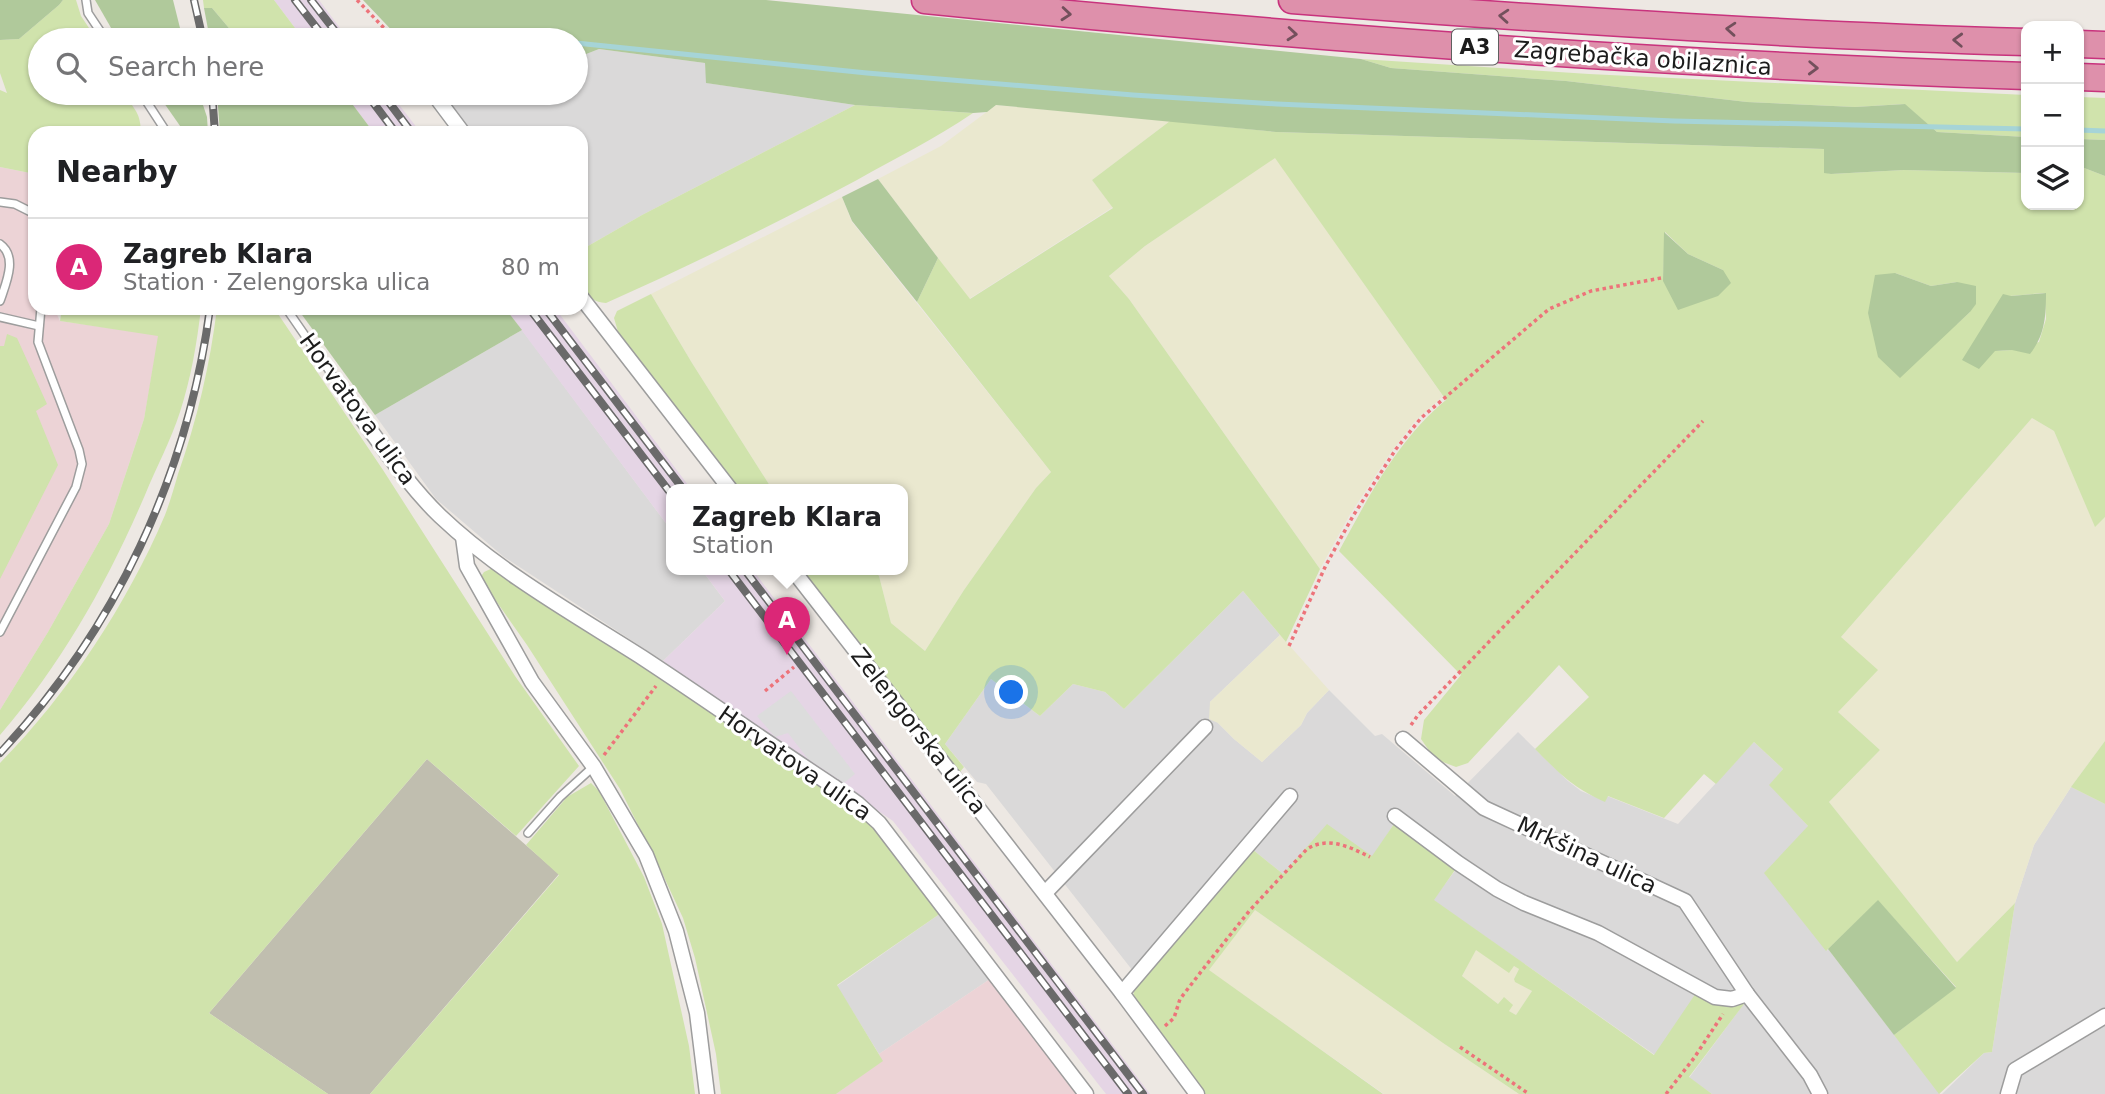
<!DOCTYPE html>
<meta charset="utf-8">
<style>
body{margin:0;font-family:"DejaVu Sans",sans-serif;background:#f2f2f2;color:#202124}
.controls{position:absolute;right:21px;top:21px;display:grid;overflow:hidden;border-radius:14px;box-shadow:0 2px 5px #0004}
.controls button{width:63px;height:63px;display:grid;place-items:center;padding:0;border:0;border-bottom:2px solid #e0e0e0;background:#fff;color:#202124;font:35px sans-serif}
.you{position:absolute;left:1012px;top:693px;width:24px;height:24px;margin:-18px;border:5px solid #fff;border-radius:50%;background:#1a73e8;box-shadow:0 0 0 10px #1a73e833}
.badge{display:grid;place-items:center;width:46px;height:46px;border-radius:50%;background:#db2777;color:#fff;font-size:23px;font-weight:700}
.pin{position:absolute;translate:-50% -58px;filter:drop-shadow(0 2px 4px #0008)}
.pin::after{content:'';position:absolute;top:37px;width:24px;height:21px;background:inherit;clip-path:polygon(0 0,100% 0,50% 100%)}
.popup{position:absolute;left:666px;top:484px;width:242px;height:91px;box-sizing:border-box;display:grid;place-content:center;border-radius:14px;background:#fff;filter:drop-shadow(0 2px 5px #0005);font-size:23px;white-space:nowrap;color:#757577}
.popup b{font-size:26px;color:#202124}
.popup::after{content:'';position:absolute;left:50%;top:100%;margin-left:-14px;border:14px solid transparent;border-top-color:#fff}
.list{margin:0;padding:0;list-style:none}
h2{display:flex;justify-content:space-between;align-items:center;height:91px;margin:0;padding:0 28px;font-size:30px}
h2 small{font-size:23px;font-weight:400;color:#757577}
.list li{display:grid;grid-template-columns:46px 1fr auto;gap:21px;align-items:center;box-sizing:border-box;height:98px;padding:0 28px;border-top:2px solid #e0e0e0}
.list b{display:block;font-size:26px;white-space:nowrap}
.list p{margin:0;font-size:23px;white-space:nowrap;color:#757577}
.list em{font-size:23px;font-style:normal;color:#757577}
.icon{flex:none;width:38px;height:38px;fill:none;stroke:currentColor;stroke-width:2;stroke-linecap:round;stroke-linejoin:round}
.map{position:relative;flex:none;width:2105px;height:1094px;overflow:hidden}
.search{position:absolute;background:#fff;box-shadow:0 2px 5px #0004;left:28px;top:28px;width:560px;height:77px;display:flex;align-items:center;gap:18px;box-sizing:border-box;padding:0 24px;border-radius:38px;color:#757577;font-size:26px}
.panel{position:absolute;background:#fff;box-shadow:0 2px 5px #0004;left:28px;top:126px;width:560px;height:189px;border-radius:21px}
.map>svg:first-child{display:block}
.residential{fill:#dad9d9}
.commercial{fill:#ecd3d6}
.industrial{fill:#e5d5e5}
.construction{fill:#c0beaf}
.farmland{fill:#eae8cf}
.grass{fill:#d0e3ac;fill-rule:evenodd}
.forest{fill:#b0c99b}
.parking{fill:#dcdcdc}
.lines{fill:none;stroke-linecap:round;stroke-linejoin:round}
.stream{stroke:#a6d4d7;stroke-width:5}
.lane-casing{stroke:#9d9d9d;stroke-width:10}
.street-casing{stroke:#9d9d9d;stroke-width:17}
.highway-casing{stroke:#c8337d;stroke-width:29}
.path{stroke:#ed737a;stroke-width:3.5;stroke-dasharray:3.5 3.5;stroke-linecap:butt}
.lane{stroke:#fff;stroke-width:7}
.street{stroke:#fff;stroke-width:14}
.highway{stroke:#de90ab;stroke-width:26}
.rail-casing{stroke:#6a6a6a;stroke-width:8}
.rail{stroke:#fff;stroke-width:5;stroke-dasharray:16;stroke-linecap:butt}
.oneway{stroke:#73505c}
.labels{text-anchor:middle;dominant-baseline:central;stroke-width:6;stroke-linejoin:round;paint-order:stroke}
.shield{fill:#fff;stroke:#606060;stroke-width:2}
.shield-label{font-size:21px;font-weight:bold;fill:#1c1c1c}
.street-label{font-size:23px;fill:#1c1c1c;stroke:#fff}
</style>
<div class="map">
<svg width="2105" height="1094" viewBox="0 0 2105 1094">
<rect width="100%" height="100%" fill="#ede8e3"/>
<g class="residential">
<polygon points="599,49 705,63 707,83 855,105 642,215 581,250 581,133 468,133 438,93 576,93 576,58"/>
<polygon points="522,330 671,530 672,569 701,569 725,601 663,661 504,557 436,499 375,415"/>
<polygon points="1243,591 1280,635 1210,702 1218,723 1234,739 1262,762 1301,725 1307,713 1329,690 1375,736 1382,734 1455,796 1518,732 1568,781 1581,791 1605,801 1607,796 1678,824 1754,742 1783,769 1770,785 1808,826 1827,951 1828,949 1940,1094 1712,1094 1689,1078 1743,1005 1737,994 1655,1055 1433,900 1463,860 1400,815 1373,856 1283,874 1252,849 1133,971 986,784 977,782 945,744 991,679 1040,716 1073,684 1105,692 1124,709"/>
<polygon points="2071,787 2105,804 2105,1094 1942,1094 1984,1053 1992,1052 2015,903 2034,845"/>
<polygon points="941,913 993,977 879,1054 837,986"/>
</g>
<g class="commercial">
<polygon points="0,167 35,174 35,308 54,308 60,321 159,335 144,419 109,524 48,632 0,710"/>
<polygon points="993,977 1081,1094 836,1094 882,1061 879,1054"/>
</g>
<g class="industrial">
<polygon points="274,0 319,0 349,40 304,40"/>
<polygon points="344,93 390,93 421,133 374,133"/>
<polygon points="505,308 555,308 691,489 672,489 671,530"/>
<polygon points="701,569 752,569 1150,1094 1106,1094 893,821 727,708 663,661 725,601"/>
</g>
<polygon class="construction" points="427,759 559,874 370,1094 328,1094 209,1013"/>
<g class="farmland">
<polygon points="996,105 1170,121 1092,180 1113,207 969,299 878,179 941,146"/>
<polygon points="1275,157 1443,396 1415,421 1391,452 1349,516 1320,569 1129,299 1109,276 1145,246"/>
<polygon points="842,197 852,222 1051,472 1036,488 964,590 925,651 891,623 879,576 873,569 903,569 903,489 772,489 692,363 651,294"/>
<polygon points="2032,418 2054,431 2095,526 2105,517 2105,741 2071,787 2034,845 2015,903 1957,962 1829,802 1880,750 1838,712 1841,637"/>
<polygon points="1280,635 1329,690 1307,713 1301,725 1262,762 1234,739 1218,723 1209,719 1210,702"/>
<polygon points="1255,910 1443,1043 1519,1094 1384,1094 1208,970"/>
<polygon points="1476,949 1509,972 1514,966 1519,969 1514,979 1532,991 1516,1015 1509,1011 1503,998 1498,1004 1462,976"/>
</g>
<g class="grass">
<path d="M63,0H76L81,16L97,40H40V93H125C133,110 140,110 141,131L139,133H35V174L0,167V90L7,93L0,73V40L19,39L59,5Z"/>
<polygon points="203,0 274,0 304,40 239,40 212,8 204,8"/>
<polygon points="1361,59 1589,74 2026,95 2026,137 1937,132 1904,104 1855,107 1747,102 1566,81 1391,68"/>
<polygon points="2079,97 2105,98 2105,140 2079,139"/>
<path d="M855,105L973,113C936,138 896,158 857,180C775,224 691,265 606,303C577,301 581,271 581,250L642,215Z"/>
<path d="M1170,121L1276,132L1824,149V172L1831,174L1904,170L2026,173V205H2079V166L2105,176V517L2095,527L2054,431L2032,418L1841,637L1878,670L1838,712L1880,750L1829,802L1957,962L2015,903L1992,1052L1984,1053L1939,1094L1894,1035L1956,987L1878,901L1826,951L1764,873L1808,826L1769,785L1783,769L1754,742L1716,784L1704,774L1664,818L1608,796L1605,802C1572,787 1560,774 1535,749L1589,697L1559,665L1468,763L1456,767L1435,759L1421,739L1424,720L1461,675L1339,551C1368,498 1398,439 1446,400L1275,158L1145,246L1109,276L1129,299L1320,569L1286,642L1243,591L1124,709L1105,692L1073,684L1040,716L991,679L945,744L964,767L960,772L957,771L800,569H873L879,576L891,623L925,651L964,590L1036,488L1051,472L917,302L938,258L970,299L1113,208L1092,180ZM1665,232L1688,254L1723,270L1663,281ZM1895,273L1931,286L1957,282L1970,312L1957,324ZM2045,293L2046,319L2039,342L2012,350L1995,351L2010,296Z"/>
<polygon points="651,294 692,363 772,489 738,489 619,335 614,318 617,311"/>
<path d="M62,308H201C197,343 191,378 180,412C171,440 156,468 145,495C107,583 63,662 0,735V710L48,632L109,524L144,419L158,336L60,321Z"/>
<path d="M217,308H274L383,470L515,676L579,766L516,836L427,759L209,1013L328,1094H0V763C68,694 127,604 165,515C170,502 174,488 178,474C197,420 210,365 217,308Z"/>
<polygon points="7,334 17,338 47,404 36,411 58,465 0,579 0,346 4,346"/>
<polygon points="495,567 668,679 803,773 869,822 941,913 837,985 883,1061 836,1094 721,1094 716,1054 695,958 683,918 663,875 620,789 527,645 480,578 484,572"/>
<polygon points="2105,741 2105,804 2071,787"/>
<polygon points="591,783 599,791 644,877 662,924 689,1046 695,1094 370,1094 559,875 526,845 567,797"/>
<path d="M1327,824L1372,856L1394,824L1455,870L1434,900L1654,1055L1696,993L1718,1004H1744L1689,1077L1712,1094H1519L1443,1043L1255,910L1209,970L1383,1094H1204L1135,1002L1133,996L1135,987L1252,849L1283,874ZM1476,950L1509,973L1514,966L1519,969L1514,979L1515,982L1532,991L1516,1015L1509,1011L1513,1005L1504,997L1498,1004L1462,976Z"/>
</g>
<g class="forest">
<polygon points="0,0 63,0 59,5 19,39 0,40"/>
<polygon points="95,0 173,0 183,40 118,40"/>
<polygon points="363,0 766,0 1361,59 1391,68 1566,81 1747,102 1855,107 1905,104 1937,132 2026,137 2026,173 1904,170 1831,174 1824,173 1824,149 1276,132 996,105 987,112 973,113 855,105 706,83 705,63 599,49 576,58 576,40 401,40"/>
<polygon points="204,8 212,8 239,40 210,40"/>
<polygon points="157,93 199,93 207,117 208,133 185,133"/>
<polygon points="217,93 344,93 374,133 220,133"/>
<polygon points="2079,139 2105,140 2105,176 2079,166"/>
<polygon points="878,179 938,258 917,302 852,221 842,197"/>
<polygon points="1664,232 1688,254 1723,270 1731,283 1718,296 1678,310 1663,281"/>
<polygon points="1895,273 1931,286 1957,282 1976,286 1976,304 1970,312 1900,378 1878,357 1868,313 1875,275"/>
<path d="M2046,293C2046,316 2045,335 2030,354L2012,350L1995,351L1979,369L1962,360L2003,294L2011,296Z"/>
<polygon points="297,308 505,308 522,330 375,415"/>
<polygon points="1878,900 1956,988 1894,1035 1828,949"/>
</g>
<polygon class="parking" points="791,691 855,774 844,783 808,759 788,733 775,737 757,716"/>
<g class="lines">
<g class="stream">
<polyline points="477,40 479,35 489,32 553,40"/>
<polyline points="576,43 867,73 1133,95 1277,104 1674,121 2026,129"/>
<polyline points="2079,130 2105,131"/>
</g>
<defs>
<g id="lane">
<polyline points="86,0 88,13 106,40"/>
<polyline points="141,93 167,133"/>
<polyline points="0,202 15,204 35,214"/>
<path d="M0,244C18,257 6,283 0,301"/>
<polyline points="286,308 357,411"/>
<polyline points="0,317 39,326"/>
<polyline points="0,632 76,487 82,464 79,450 38,342 41,308"/>
<polyline points="528,833 560,797 593,767"/>
</g>
<g id="street">
<polyline points="395,39 395,40"/>
<polyline points="433,93 463,133"/>
<polyline points="581,297 730,489"/>
<path d="M357,412C383,447 408,485 440,516C500,573 574,614 643,658C707,700 769,744 833,786L858,804L879,823L1086,1094"/>
<polyline points="463,537 467,566 532,682 594,767 646,855 676,931 697,1013 707,1094"/>
<polyline points="792,569 1122,993 1197,1094"/>
<polyline points="1403,739 1484,808 1685,901 1747,994 1810,1075 1820,1094"/>
<polyline points="1395,816 1458,863 1497,889 1524,903 1598,933 1715,997 1732,999 1747,994"/>
<polyline points="1045,893 1205,727"/>
<polyline points="1122,993 1290,796"/>
<polyline points="2008,1094 2015,1070 2105,1016"/>
</g>
<g id="highway">
<path d="M925,0C1291,37 1658,64 2026,76"/>
<path d="M1292,0C1537,19 1781,35 2026,42"/>
<polyline points="2079,44 2105,45"/>
<polyline points="2079,77 2105,78"/>
</g>
</defs>
<use href="#lane" class="lane-casing"/>
<use href="#street" class="street-casing"/>
<use href="#highway" class="highway-casing"/>
<g class="path">
<polyline points="357,0 384,28"/>
<polyline points="1289,646 1326,565 1353,516 1396,449 1421,418 1549,309 1591,291 1661,278"/>
<polyline points="765,691 794,667"/>
<polyline points="1411,725 1418,715 1703,421"/>
<polyline points="604,755 656,686"/>
<path d="M1165,1026L1174,1018L1180,999L1207,964L1250,910L1307,849C1328,836 1350,847 1370,857"/>
<polyline points="1460,1047 1529,1094"/>
<polyline points="1666,1094 1694,1058 1723,1014"/>
</g>
<use href="#lane" class="lane"/>
<use href="#street" class="street"/>
<use href="#highway" class="highway"/>
<defs>
<g id="rail">
<polyline points="194,0 203,40"/>
<polyline points="295,0 326,40"/>
<polyline points="311,0 342,40"/>
<polyline points="212,93 215,133"/>
<polyline points="366,93 396,133"/>
<polyline points="382,93 412,133"/>
<polyline points="529,308 672,495"/>
<polyline points="545,308 683,489"/>
<polyline points="728,569 1128,1094"/>
<polyline points="744,569 1143,1094"/>
<path d="M0,753C115,630 188,475 210,308"/>
</g>
</defs>
<use href="#rail" class="rail-casing"/>
<use href="#rail" class="rail"/>
</g>
<defs><path id="oneway-chevron" d="M-2-3.5L2.5 0L-2 3.5" fill="none" stroke-width="1.6" stroke-linecap="round" stroke-linejoin="round" transform="scale(1.75)"/></defs>
<g class="oneway">
<use href="#oneway-chevron" transform="translate(1066 14) rotate(5)"/>
<use href="#oneway-chevron" transform="translate(1504 16) rotate(-176)"/>
<use href="#oneway-chevron" transform="translate(1731 29) rotate(-176)"/>
<use href="#oneway-chevron" transform="translate(1292 34) rotate(5)"/>
<use href="#oneway-chevron" transform="translate(1958 40) rotate(-178)"/>
<use href="#oneway-chevron" transform="translate(1813 68) rotate(2)"/>
</g>
<g class="labels">
<rect class="shield" x="1452" y="29.5" width="46" height="35" rx="5"/>
<g class="shield-label">
<text x="1475" y="47">A3</text>
</g>
<g class="street-label">
<text transform="translate(1643 58) rotate(4)">Zagrebačka obilaznica</text>
<text transform="translate(358 409) rotate(54)">Horvatova ulica</text>
<text transform="translate(919 731) rotate(52)">Zelengorska ulica</text>
<text transform="translate(795 763) rotate(35)">Horvatova ulica</text>
<text transform="translate(1587 855) rotate(25)">Mrkšina ulica</text>
</g>
</g>
</svg>
<div class="controls">
<button>+</button>
<button>−</button>
<button><svg class="icon" aria-label="layers" viewBox="0 0 24 24"><path d="M12 4l9 5-9 5-9-5zM3 14l9 5 9-5"/></svg></button>
</div>
<div class="you"></div>
<div class="pin badge" style="left:787px;top:655px">A</div>
<div class="popup"><b>Zagreb Klara</b>Station</div>
<div class="search"><svg class="icon" aria-label="search" viewBox="0 0 24 24"><circle cx="10" cy="10" r="6"/><path d="M15 15l6 6"/></svg>Search here</div>
<section class="panel">
<h2>Nearby<small></small></h2>
<ul class="list">
<li><span class="badge">A</span><div><b>Zagreb Klara</b><p>Station · Zelengorska ulica</p></div><em>80 m</em></li>
</ul>
</section>
</div>
